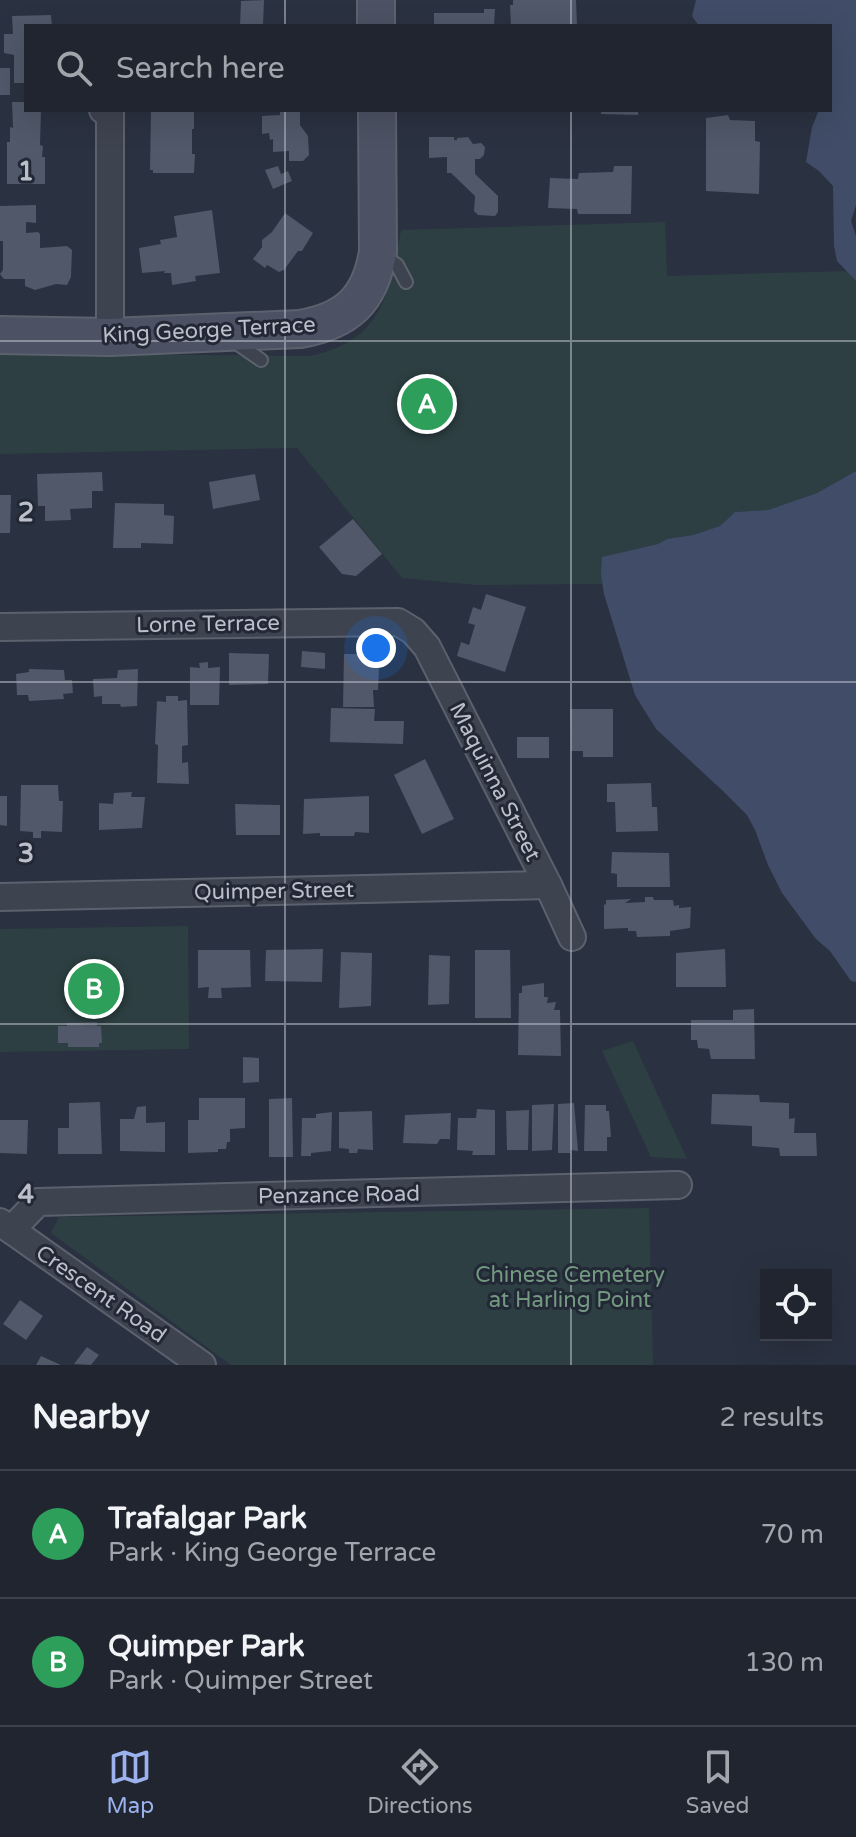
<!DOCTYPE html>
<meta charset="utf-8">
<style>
body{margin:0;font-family:"Varela Round",sans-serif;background:#2d313c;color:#f1f3f6}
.controls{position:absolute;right:24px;bottom:24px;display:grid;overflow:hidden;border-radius:0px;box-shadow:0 8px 32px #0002}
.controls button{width:72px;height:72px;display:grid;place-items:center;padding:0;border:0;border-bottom:2px solid #3d424c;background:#202530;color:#f1f3f6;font:40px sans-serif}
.you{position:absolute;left:376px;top:648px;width:28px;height:28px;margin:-20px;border:6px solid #fff;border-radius:50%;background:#1a73e8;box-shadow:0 0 0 12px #1a73e833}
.badge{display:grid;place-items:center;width:52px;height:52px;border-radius:50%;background:#9bb2ef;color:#fff;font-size:26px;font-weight:700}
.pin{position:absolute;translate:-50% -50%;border:4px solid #fff;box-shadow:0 2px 8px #0006}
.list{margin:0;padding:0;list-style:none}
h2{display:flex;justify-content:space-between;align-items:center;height:104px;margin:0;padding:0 32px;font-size:34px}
h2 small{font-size:26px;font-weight:400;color:#a2a5ab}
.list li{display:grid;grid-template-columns:52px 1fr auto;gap:24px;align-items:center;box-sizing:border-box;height:128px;padding:0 32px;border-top:2px solid #3d424c}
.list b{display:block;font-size:30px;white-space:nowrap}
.list p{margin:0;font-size:26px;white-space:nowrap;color:#a2a5ab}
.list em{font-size:26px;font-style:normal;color:#a2a5ab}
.icon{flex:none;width:44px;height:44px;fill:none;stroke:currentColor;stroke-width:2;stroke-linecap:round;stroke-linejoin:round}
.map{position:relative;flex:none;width:856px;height:1365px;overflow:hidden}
.search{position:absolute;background:#202530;box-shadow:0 8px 32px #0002;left:24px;right:24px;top:24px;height:88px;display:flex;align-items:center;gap:20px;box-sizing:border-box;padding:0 28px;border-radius:0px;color:#a2a5ab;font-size:30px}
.sheet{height:360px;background:#202530}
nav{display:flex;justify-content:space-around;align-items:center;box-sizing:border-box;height:112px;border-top:2px solid #3d424c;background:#202530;font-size:22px;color:#a2a5ab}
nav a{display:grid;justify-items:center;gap:4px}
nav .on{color:#9bb2ef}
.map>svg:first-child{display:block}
.green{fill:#2d3f42}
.water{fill:#414d68}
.building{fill:#505869}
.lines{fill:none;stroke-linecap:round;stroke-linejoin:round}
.service-casing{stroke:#5c616e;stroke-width:16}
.minor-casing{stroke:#5c616e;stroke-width:30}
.secondary-casing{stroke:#5c616e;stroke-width:40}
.service{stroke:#3e4350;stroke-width:12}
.minor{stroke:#3e4350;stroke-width:26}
.secondary{stroke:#4c5263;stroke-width:36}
.grid{fill:none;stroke:#bbbfca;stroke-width:2;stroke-opacity:0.55}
.labels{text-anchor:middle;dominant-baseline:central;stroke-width:6;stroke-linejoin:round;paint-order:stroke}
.street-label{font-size:22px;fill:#bbbfca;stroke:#222836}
.park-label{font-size:22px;fill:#749981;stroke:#222836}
.grid-label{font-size:26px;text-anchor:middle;font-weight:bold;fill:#bbbfca;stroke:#222836;stroke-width:6;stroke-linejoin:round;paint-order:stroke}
</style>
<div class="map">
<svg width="856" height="1365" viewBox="0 0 856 1365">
<rect width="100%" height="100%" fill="#2a3140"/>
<g class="green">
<path d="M665,222L667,276L847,271L856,281V471L817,493L768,510L735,512L720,526L693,535L667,539L658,544L603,557L602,584L476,585L402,578L297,448L0,454V353L309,356C382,342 390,293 401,230Z"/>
<polygon points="188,926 189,1049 0,1052 0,929"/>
<polygon points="633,1041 687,1159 651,1157 602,1051"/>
<polygon points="649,1208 653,1365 231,1365 51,1233 59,1217"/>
</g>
<g class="water">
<polygon points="696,0 856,0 856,205 851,221 856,236 856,281 837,261 834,246 833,186 819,171 806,162 812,127 819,110 830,110 830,26 699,26 692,16"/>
<polygon points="856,471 856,982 851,981 830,951 816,939 782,893 768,865 755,830 747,815 724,792 656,729 635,695 604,594 601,575 602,557 658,544 667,539 693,535 720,526 735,512 768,510 817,493"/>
</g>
<g class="building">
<polygon points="264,0 263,26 240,26 241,1"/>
<polygon points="513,0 576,0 577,26 511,26 510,5 513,5"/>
<polygon points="484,9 495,9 494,26 434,26 434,13 484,13"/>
<polygon points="51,15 52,26 26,26 26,83 14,83 14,55 4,53 4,34 13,34 12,16"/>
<rect x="0" y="68" width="10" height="27"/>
<polygon points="12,102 26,102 26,110 41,110 40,145 43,146 42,157 45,157 45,184 7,184 7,142 10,142 10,127 13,128"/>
<polygon points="151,110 194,110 194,129 192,129 192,154 195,154 194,173 153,173 153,170 150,170"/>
<polygon points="280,110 300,111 300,125 308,136 309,155 303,161 289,161 289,151 273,152 273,139 270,140 269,133 262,134 262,116 280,115"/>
<polygon points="601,110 638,110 638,115 601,114"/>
<polygon points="728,115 730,120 755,121 755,141 760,142 759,194 706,191 706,118"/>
<polygon points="429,137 454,137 454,140 457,140 457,138 468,137 473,144 481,143 485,147 484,155 480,159 475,159 475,174 498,196 498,212 495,216 478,215 474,211 475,196 451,173 447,173 447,157 429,158"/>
<polygon points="278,166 281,174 288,171 292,181 273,189 265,170"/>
<polygon points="614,166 632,166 631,214 578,214 577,209 548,208 550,178 578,179 579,173 613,172"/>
<polygon points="36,205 36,223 26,222 26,233 38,232 40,234 40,248 67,246 72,250 71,277 67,285 56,284 35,290 25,286 25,279 4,279 0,274 3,270 3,241 0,241 0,206"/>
<polygon points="212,210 220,273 195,276 196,281 172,285 171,273 164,273 165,271 142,273 139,248 161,244 160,240 177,237 174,216"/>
<polygon points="285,213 313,233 302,251 298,251 284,270 279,272 267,265 265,268 253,259 262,247 262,240 272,232"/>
<polygon points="102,472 103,491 92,491 92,508 70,509 71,520 45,521 45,506 38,506 37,474"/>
<polygon points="255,474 260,500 213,509 209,482"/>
<polygon points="0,495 11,495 10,533 0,533"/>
<polygon points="115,503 164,504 164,515 174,516 173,544 141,543 141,548 113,548"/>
<polygon points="353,519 382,554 356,576 342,574 319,547"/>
<polygon points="486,594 526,607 505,672 457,656 461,642 469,645 475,625 468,623 473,607 481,610"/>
<polygon points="302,651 325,653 325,669 301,667"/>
<polygon points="229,653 269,654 268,684 229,685"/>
<polygon points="344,654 375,654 375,666 379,667 378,690 373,690 374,707 343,707"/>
<polygon points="208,662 208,668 220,667 219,705 190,705 190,667 200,668 199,663"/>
<polygon points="29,669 64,670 65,680 72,680 73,693 63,694 64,699 29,701 28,695 17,695 16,674 29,672"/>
<polygon points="138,669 137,706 121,707 120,704 102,704 102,696 94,697 93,679 117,678 118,670"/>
<polygon points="166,696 178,696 178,701 187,700 188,745 182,746 182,763 188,762 189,784 157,783 158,745 155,744 157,701 166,702"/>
<polygon points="331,708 375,709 374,721 404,721 403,744 330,742"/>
<polygon points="570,709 613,709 613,757 583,757 583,751 571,751"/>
<rect x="517" y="737" width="32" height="21"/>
<polygon points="425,759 454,819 422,834 394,775"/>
<polygon points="651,783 652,807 657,807 658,831 616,832 615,802 607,802 607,784"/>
<polygon points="21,785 58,785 59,801 63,801 62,832 41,831 41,838 33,838 33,832 20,831"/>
<polygon points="132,792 131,797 145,797 142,828 99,830 99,803 113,804 114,793"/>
<polygon points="0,796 7,796 7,826 0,825"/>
<polygon points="369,796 369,833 355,832 354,836 320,836 320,833 303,834 304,799"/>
<polygon points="235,804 280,805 280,835 236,835"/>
<polygon points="612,852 669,853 670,887 617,887 617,874 611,873"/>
<polygon points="645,897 653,897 654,900 673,900 674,906 679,905 679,908 691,907 690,928 670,931 670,936 637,937 636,931 628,931 628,928 604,929 604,905 606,904 606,900 631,899 625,903 645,902"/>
<polygon points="323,949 322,982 265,981 266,950"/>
<polygon points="725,949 726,987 676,987 676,953"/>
<polygon points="198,950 250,950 251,987 221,988 222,998 208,998 209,987 198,988"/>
<polygon points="475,950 510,950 511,1018 475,1018"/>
<polygon points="341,952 372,953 371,1006 339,1008"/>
<polygon points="429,955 450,956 449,1004 428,1005"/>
<polygon points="544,983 544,997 548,997 547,1003 556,1002 554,1010 560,1010 561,1056 518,1055 519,993 522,993 522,986"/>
<polygon points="754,1009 755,1059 711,1059 709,1049 698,1048 697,1040 691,1040 691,1020 733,1020 733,1010"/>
<polygon points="97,1022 97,1026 101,1026 102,1043 99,1043 99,1047 68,1047 68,1043 58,1043 58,1026 67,1026 67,1023"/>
<polygon points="243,1057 259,1058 259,1082 243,1083"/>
<polygon points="712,1094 759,1095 760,1102 789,1103 789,1119 795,1118 794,1133 816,1133 817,1156 780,1156 779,1148 752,1146 752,1126 711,1124"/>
<polygon points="199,1098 245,1098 245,1128 230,1129 230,1142 227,1142 226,1149 218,1149 218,1152 188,1153 188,1120 199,1120"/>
<polygon points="292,1098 293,1157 269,1157 269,1099"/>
<polygon points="100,1102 102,1154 58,1154 58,1128 69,1128 69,1103"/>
<polygon points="574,1103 578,1151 570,1150 571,1153 558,1153 558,1104"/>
<polygon points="554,1104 552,1150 532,1151 532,1105"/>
<polygon points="585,1105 606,1105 606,1111 609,1111 611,1137 607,1137 607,1151 584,1151"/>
<polygon points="146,1106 146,1123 165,1122 165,1152 120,1151 120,1119 134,1119 137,1107"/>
<polygon points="477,1109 495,1110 495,1155 472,1155 473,1151 457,1150 458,1118 476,1118"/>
<polygon points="529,1110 528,1150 507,1150 506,1111"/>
<polygon points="372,1111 373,1150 358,1149 357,1153 349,1153 349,1149 339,1148 339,1112"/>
<polygon points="332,1112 331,1151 311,1153 311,1156 301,1156 302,1118 316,1118 316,1114"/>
<polygon points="451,1113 450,1139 440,1139 437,1144 403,1143 405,1115"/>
<polygon points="0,1120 28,1120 27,1154 0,1153"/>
<polygon points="20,1300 43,1316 26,1340 3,1324"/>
<polygon points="87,1347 99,1355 91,1365 74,1364"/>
<polygon points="41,1356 61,1365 36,1365"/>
</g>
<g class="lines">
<defs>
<g id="service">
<polyline points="382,255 397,265 406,282"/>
<polyline points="232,340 261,360"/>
</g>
<g id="minor">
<polyline points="103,110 110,114 110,337"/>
<polyline points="0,627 398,622 413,631 427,647 548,885 572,937"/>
<polyline points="0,897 548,885"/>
<polyline points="0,1222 202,1365"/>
<polyline points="11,1230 38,1202 678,1185"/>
</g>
<g id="secondary">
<polyline points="376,0 376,26"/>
<path d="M0,335L110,337L300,329C347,321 370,300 378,252L377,110"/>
</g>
</defs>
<use href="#service" class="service-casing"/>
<use href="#minor" class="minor-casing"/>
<use href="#secondary" class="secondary-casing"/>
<use href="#service" class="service"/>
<use href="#minor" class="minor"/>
<use href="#secondary" class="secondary"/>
</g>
<path class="grid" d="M285,0V26M571,0V26M285,110V1365M571,110V1365M0,341H856M0,682H856M0,1024H856"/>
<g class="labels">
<g class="street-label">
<text transform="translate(209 330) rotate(-3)">King George Terrace</text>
<text transform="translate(208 624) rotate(-1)">Lorne Terrace</text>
<text transform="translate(495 782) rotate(63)">Maquinna Street</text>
<text transform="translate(274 891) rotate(-1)">Quimper Street</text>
<text transform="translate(339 1195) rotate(-1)">Penzance Road</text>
<text transform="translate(101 1294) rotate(35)">Crescent Road</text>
</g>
<g class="park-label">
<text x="570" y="1275">Chinese Cemetery<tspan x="570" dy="25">at Harling Point</tspan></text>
</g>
</g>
<g class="grid-label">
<text x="26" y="180">1</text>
<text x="26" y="521">2</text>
<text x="26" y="862">3</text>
<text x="26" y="1203">4</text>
</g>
</svg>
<div class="controls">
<button><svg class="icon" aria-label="locate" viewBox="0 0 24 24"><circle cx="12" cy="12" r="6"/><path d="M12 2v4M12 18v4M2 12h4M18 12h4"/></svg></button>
</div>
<div class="you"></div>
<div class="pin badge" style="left:427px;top:404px;background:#2e9e5b">A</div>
<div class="pin badge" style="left:94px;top:989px;background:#2e9e5b">B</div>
<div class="search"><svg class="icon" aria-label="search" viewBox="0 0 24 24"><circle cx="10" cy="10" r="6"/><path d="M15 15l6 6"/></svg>Search here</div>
</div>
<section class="sheet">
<h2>Nearby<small>2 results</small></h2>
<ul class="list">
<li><span class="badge" style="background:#2e9e5b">A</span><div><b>Trafalgar Park</b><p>Park · King George Terrace</p></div><em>70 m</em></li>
<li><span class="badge" style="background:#2e9e5b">B</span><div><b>Quimper Park</b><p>Park · Quimper Street</p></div><em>130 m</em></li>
</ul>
</section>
<nav>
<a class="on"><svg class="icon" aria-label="map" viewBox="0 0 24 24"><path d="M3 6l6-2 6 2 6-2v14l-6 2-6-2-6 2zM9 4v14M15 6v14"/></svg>Map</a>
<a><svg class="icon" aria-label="directions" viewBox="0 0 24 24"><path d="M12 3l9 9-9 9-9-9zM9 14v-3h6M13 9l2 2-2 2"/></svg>Directions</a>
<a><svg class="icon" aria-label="saved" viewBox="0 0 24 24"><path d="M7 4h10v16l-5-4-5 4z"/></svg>Saved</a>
</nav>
